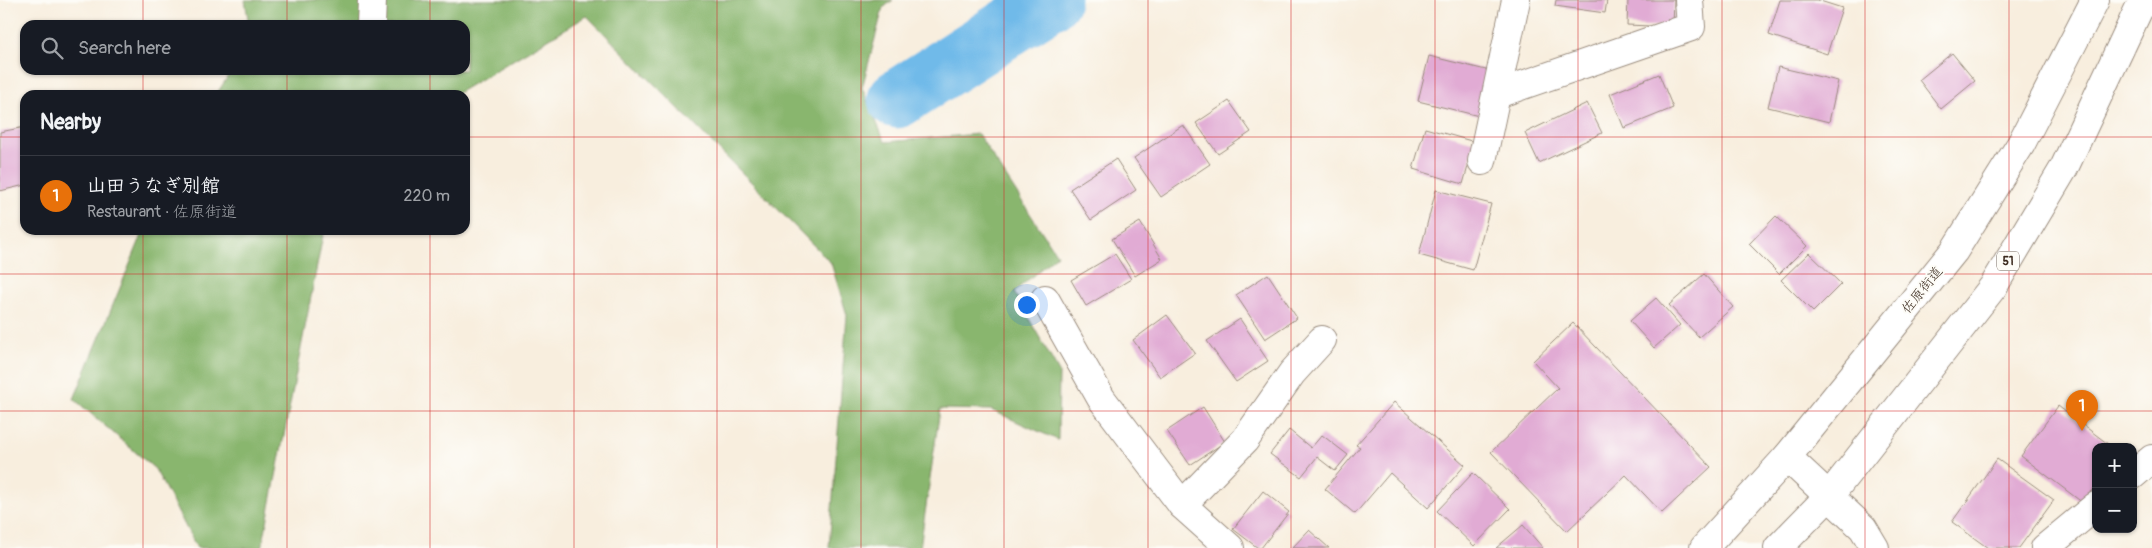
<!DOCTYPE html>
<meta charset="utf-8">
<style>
body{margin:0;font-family:Pangolin,"Klee One",sans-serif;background:#20242c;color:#f1f3f6}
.controls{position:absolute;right:15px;bottom:15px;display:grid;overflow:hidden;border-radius:10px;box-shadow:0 1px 4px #0004}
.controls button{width:45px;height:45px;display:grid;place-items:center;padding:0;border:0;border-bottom:1px solid #363941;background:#171b24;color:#f1f3f6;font:25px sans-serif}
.you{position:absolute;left:1026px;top:304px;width:18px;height:18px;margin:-12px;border:4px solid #fff;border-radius:50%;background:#1a73e8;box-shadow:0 0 0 8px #1a73e833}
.badge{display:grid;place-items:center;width:32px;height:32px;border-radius:50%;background:#c8321e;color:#fff;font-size:16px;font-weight:700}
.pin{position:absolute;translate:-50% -41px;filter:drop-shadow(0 1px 2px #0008)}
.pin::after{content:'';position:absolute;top:26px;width:18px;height:15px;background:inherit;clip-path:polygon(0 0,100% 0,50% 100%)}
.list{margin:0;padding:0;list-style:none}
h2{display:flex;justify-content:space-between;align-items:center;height:65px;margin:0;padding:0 20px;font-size:21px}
h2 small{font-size:16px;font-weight:400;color:#9ea1a6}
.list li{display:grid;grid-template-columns:32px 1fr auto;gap:15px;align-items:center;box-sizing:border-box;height:80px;padding:0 20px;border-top:1px solid #363941}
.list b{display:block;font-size:19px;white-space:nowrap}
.list p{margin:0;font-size:16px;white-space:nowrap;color:#9ea1a6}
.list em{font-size:16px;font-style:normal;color:#9ea1a6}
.icon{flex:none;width:28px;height:28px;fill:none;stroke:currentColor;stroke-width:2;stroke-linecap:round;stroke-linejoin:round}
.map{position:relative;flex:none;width:2152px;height:548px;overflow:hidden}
.search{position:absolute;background:#171b24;box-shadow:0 1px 4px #0004;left:20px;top:20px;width:450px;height:55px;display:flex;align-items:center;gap:12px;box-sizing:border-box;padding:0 18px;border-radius:15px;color:#9ea1a6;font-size:19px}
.panel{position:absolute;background:#171b24;box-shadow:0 1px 4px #0004;left:20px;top:90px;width:450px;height:145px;border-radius:15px}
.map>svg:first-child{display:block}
.forest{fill:#89b66e;stroke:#627046}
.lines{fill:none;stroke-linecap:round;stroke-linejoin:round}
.river{stroke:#70bae9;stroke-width:59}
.building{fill:#e1abd4}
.minor-casing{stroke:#9a8c7e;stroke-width:30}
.highway-casing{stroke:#9a8c7e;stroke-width:30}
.minor{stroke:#fff;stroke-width:28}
.highway{stroke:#fff;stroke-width:28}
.grid{fill:none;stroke:#d62828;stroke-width:1;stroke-opacity:0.55}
.labels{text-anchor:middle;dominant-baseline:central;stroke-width:4;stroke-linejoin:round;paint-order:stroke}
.shield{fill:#fdfcf7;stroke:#75695f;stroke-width:1}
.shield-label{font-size:12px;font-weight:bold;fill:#3b2a1e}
.street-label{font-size:14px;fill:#3b2a1e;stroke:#fdfcf7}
</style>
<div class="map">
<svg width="2152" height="548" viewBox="0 0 2152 548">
<rect width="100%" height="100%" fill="#fdfcf7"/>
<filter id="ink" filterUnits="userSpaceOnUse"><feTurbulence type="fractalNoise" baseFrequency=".02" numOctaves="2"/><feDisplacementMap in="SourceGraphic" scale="10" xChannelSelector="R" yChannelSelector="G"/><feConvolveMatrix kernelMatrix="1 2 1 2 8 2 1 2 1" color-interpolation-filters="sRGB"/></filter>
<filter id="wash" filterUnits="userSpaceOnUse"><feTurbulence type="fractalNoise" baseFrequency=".0096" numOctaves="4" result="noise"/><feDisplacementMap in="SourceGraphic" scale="20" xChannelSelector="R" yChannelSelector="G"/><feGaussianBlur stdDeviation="1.12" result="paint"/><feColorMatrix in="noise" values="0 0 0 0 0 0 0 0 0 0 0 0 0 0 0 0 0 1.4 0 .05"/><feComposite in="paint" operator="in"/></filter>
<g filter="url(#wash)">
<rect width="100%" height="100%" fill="#f8eede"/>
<g class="forest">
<polygon points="245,0 893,0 883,8 862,88 885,142 978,134 1057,255 1014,292 1059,372 1058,440 991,410 940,409 920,548 829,548 847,315 831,263 587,16 454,95 216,95 232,70 465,70 465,25 249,25"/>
<polygon points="144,230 324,230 262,548 197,548 155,469 74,399"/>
</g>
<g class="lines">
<polyline class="river" points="897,99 1051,0"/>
</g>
<g id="blocks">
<g class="building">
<polygon points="1556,0 1607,0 1605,13 1555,6"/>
<polygon points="1628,0 1674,0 1673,27 1627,25"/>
<polygon points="1780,0 1817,0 1842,8 1827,54 1769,35"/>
<polygon points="1952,53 1975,81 1941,109 1919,80"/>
<polygon points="1429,56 1490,71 1479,116 1418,101"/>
<polygon points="1778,67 1838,81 1829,122 1768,107"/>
<polygon points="1659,74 1673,108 1624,128 1610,94"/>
<polygon points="1229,101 1251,132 1218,154 1196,123"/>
<polygon points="1587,103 1602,133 1539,163 1525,133"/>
<polygon points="1183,125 1210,164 1161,197 1134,158"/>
<polygon points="25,127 25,185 0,191 0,132"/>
<polygon points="1425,128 1475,142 1463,184 1413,169"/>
<polygon points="1116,159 1136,190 1091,220 1070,189"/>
<polygon points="1436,190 1491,204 1473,270 1419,255"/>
<polygon points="1776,216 1807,246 1779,274 1749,244"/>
<polygon points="1140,222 1162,259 1135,276 1112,239"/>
<polygon points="1809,253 1841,284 1813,312 1781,280"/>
<polygon points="1115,254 1131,279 1086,306 1071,280"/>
<polygon points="1268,274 1297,318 1265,339 1236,295"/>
<polygon points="1704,274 1733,307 1699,337 1669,305"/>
<polygon points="1656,298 1680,325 1654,348 1630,321"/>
<polygon points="1167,315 1195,353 1160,377 1133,340"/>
<polygon points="1240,319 1268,361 1236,382 1207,341"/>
<polygon points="1573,323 1711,467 1662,513 1626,475 1567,531 1491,452 1558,388 1533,361"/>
<polygon points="1394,402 1465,465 1428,508 1390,473 1355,514 1325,489 1360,447 1356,445"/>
<polygon points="2058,406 2112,447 2096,447 2096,486 2083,503 2021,456"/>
<polygon points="1203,407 1225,442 1190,465 1167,431"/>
<polygon points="1289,430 1311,448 1322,435 1348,455 1335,471 1317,457 1301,477 1270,454"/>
<polygon points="1997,459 2054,500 2019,548 1988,548 1952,522"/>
<polygon points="1473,473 1510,509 1474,546 1437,511"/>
<polygon points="1263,491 1289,512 1261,548 1258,548 1233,529"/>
<polygon points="1523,525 1543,548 1496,548"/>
<polygon points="1309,530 1329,548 1292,548"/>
</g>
</g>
</g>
<g filter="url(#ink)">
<use href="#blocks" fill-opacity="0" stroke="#9a8c7e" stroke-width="1"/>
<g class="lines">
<defs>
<g id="minor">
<polyline points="371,25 372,0"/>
<polyline points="1497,94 1691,27 1689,0"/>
<polyline points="1482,161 1516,0"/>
<polyline points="1045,299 1101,398 1182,505 1230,548"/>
<polyline points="1787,457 1863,528 1875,548"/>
<polyline points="2133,475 2152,459"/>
<polyline points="1182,505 1245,440 1292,373 1322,340"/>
<polyline points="2045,548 2096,506"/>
</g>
<g id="highway">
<polyline points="1704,548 1787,457 1954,251 2021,144 2095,0"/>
<polyline points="1778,548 1830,495 1993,287 2064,168 2143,0"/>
</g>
</defs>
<use href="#minor" class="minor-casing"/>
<use href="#highway" class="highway-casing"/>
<use href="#minor" class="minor"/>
<use href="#highway" class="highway"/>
</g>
</g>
<path class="grid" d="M143,0V25M287,0V25M430,0V25M574,0V548M717,0V548M861,0V548M1004,0V548M1148,0V548M1291,0V548M1435,0V548M1578,0V548M1722,0V548M1865,0V548M2009,0V548M143,70V95M287,70V95M430,70V95M0,137H25M465,137H2152M143,230V548M287,230V548M430,230V548M0,274H2152M0,411H2152"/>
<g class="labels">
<rect class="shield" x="1997" y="251.5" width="22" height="19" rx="4"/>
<g class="shield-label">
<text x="2008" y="261">51</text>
</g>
<g class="street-label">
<text transform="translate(1922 290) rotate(-51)">佐原街道</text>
</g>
</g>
</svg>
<div class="controls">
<button>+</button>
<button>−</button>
</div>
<div class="you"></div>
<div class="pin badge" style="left:2082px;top:431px;background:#e8710a">1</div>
<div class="search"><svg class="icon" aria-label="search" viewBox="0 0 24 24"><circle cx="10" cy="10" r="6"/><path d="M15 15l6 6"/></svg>Search here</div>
<section class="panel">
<h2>Nearby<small></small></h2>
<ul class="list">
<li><span class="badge" style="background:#e8710a">1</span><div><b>山田うなぎ別館</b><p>Restaurant · 佐原街道</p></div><em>220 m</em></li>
</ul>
</section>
</div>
